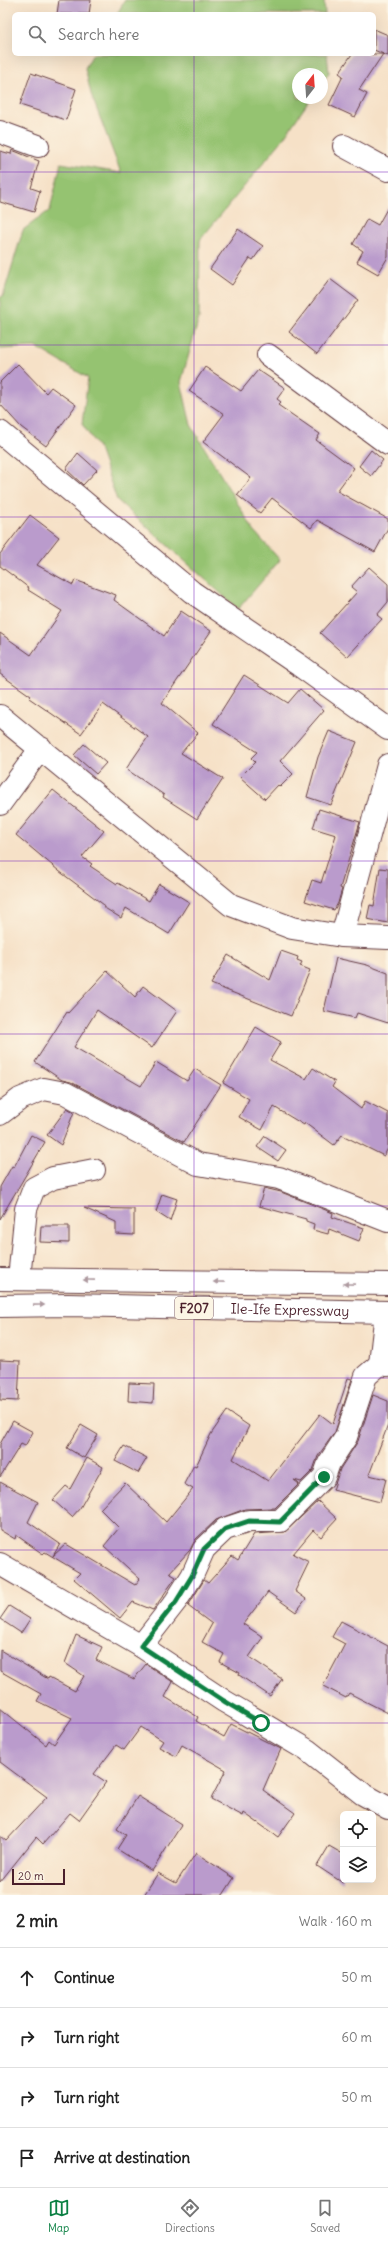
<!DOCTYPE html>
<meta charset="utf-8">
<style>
body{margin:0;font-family:Delius,sans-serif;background:#f6f6f6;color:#222}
.controls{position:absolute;right:12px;bottom:12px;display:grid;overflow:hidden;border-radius:6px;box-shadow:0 4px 16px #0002}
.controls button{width:36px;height:36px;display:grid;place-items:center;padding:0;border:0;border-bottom:1px solid #e0e0e0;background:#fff;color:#222;font:20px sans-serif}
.compass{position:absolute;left:292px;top:68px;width:36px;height:36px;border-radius:50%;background:#fff;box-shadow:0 4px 16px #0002;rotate:17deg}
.scale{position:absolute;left:12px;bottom:10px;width:53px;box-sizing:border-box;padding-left:4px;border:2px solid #4a1f2b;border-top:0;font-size:11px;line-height:14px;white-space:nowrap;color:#4a1f2b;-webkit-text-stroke:3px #fcf5e5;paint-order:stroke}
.stop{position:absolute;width:12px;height:12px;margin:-9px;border:3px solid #0b8043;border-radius:50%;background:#fff}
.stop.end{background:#0b8043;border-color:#fff;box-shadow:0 1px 4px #0008}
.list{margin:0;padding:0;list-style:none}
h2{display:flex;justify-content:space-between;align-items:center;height:52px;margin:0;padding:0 16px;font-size:17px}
h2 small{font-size:13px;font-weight:400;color:#767676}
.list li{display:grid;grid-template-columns:26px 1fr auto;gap:12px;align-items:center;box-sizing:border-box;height:60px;padding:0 16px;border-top:1px solid #e0e0e0}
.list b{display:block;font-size:15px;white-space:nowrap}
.list em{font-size:13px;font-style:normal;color:#767676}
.icon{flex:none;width:22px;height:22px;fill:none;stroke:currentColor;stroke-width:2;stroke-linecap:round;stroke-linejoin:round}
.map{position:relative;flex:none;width:388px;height:1895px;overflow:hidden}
.search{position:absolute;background:#fff;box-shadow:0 4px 16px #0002;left:12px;right:12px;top:12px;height:44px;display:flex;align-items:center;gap:10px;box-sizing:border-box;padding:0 14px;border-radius:6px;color:#767676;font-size:15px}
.sheet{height:292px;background:#fff}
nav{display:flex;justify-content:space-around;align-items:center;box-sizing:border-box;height:56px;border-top:1px solid #e0e0e0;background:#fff;font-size:11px;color:#767676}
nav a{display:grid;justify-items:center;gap:2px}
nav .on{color:#0b8043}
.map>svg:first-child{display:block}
.green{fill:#95c371;stroke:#70714e}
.building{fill:#ba9bcc}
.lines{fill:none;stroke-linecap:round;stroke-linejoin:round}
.minor-casing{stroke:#643c42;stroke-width:24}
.major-casing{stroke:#643c42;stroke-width:24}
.minor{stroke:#fff;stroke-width:22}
.major{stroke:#fff;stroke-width:22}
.oneway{fill:#ae9aa0}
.route{stroke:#0b8043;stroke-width:5}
.grid{fill:none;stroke:#7b2cbf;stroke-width:1;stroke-opacity:0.55}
.labels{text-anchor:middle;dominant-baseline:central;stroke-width:3;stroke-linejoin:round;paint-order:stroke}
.shield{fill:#fcf5e5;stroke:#7f5f63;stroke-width:1}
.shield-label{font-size:13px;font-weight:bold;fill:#4a1f2b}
.street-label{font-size:14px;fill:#4a1f2b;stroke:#fcf5e5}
</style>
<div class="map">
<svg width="388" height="1895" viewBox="0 0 388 1895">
<rect width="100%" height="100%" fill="#fcf5e5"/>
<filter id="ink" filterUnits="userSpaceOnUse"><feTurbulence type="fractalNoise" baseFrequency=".025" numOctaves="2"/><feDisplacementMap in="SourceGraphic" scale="8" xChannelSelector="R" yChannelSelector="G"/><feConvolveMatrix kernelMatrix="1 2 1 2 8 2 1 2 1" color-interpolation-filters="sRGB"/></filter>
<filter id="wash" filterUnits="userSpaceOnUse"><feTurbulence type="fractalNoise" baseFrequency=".012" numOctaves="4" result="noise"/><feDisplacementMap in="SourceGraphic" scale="16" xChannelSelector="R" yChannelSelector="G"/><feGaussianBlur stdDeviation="0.9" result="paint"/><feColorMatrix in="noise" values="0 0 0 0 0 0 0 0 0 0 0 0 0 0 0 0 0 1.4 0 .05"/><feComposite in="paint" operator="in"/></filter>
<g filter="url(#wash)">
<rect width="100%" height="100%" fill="#f6e1c7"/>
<g class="green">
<polygon points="125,0 324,0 325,14 117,14"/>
<polygon points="93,54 327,54 329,73 322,82 322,74 298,74 298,98 311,98 280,143 200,240 199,318 181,382 191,425 254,531 280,560 238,609 117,500 99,449 82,424 88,378 36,347 0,349 0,297 3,296 23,230 50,210 61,163 121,173 91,94 85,68"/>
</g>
<g id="blocks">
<g class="building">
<polygon points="59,0 91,0 89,14 57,14"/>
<polygon points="374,29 388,35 388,56 374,50"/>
<polygon points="352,54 383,54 359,90 367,94 355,117 329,105 343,76 339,73"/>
<polygon points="31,73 76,89 66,120 20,105"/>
<polygon points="12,150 39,161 31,188 40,191 34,212 0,202 0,151 11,154"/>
<polygon points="388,207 388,257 378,274 357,262 363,251 353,244 367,219 378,225"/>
<polygon points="238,229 263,246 253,260 250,258 232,285 210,269"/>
<polygon points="330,279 358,300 317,354 289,332"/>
<polygon points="18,364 46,393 51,387 76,405 46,446 21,427 0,404 0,382"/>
<polygon points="205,367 241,391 258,370 285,388 277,399 281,402 278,405 320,434 316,440 354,468 337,491 388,519 388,528 375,552 317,520 311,528 272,498 260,513 237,495 251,478 203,442 224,414 189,391"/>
<polygon points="371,450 383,460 371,476 359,466"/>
<polygon points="78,453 97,470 83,485 66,469"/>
<polygon points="30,515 59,537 37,565 73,585 75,580 116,595 114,600 164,636 181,611 211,631 162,703 198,733 181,753 223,779 197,819 163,797 164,795 126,769 148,737 103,704 81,734 29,698 31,696 0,674 0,633 31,655 62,611 28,590 29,588 0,566 0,554"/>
<polygon points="369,567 388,584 388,602 377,615 382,619 347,657 320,633 357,592 351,587"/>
<polygon points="244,675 288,703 300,689 324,710 280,761 293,774 280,787 278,785 265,799 240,777 255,762 251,758 257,752 213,724"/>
<polygon points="329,731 357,742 331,805 307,797 318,757"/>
<polygon points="84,744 106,763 96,774 74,755"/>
<polygon points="53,790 104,831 82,857 92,864 90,866 117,884 118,883 149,901 159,884 189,902 169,934 126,908 121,918 103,907 104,905 59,871 16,835"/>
<polygon points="319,809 360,822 340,888 342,889 338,903 334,910 305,901 312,880 321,883 336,835 313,828"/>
<polygon points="380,868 388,869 388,923 367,919 370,905 374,906"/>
<polygon points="281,951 298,957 297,960 302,962 300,966 310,970 291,1016 211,984 228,955 270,980"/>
<polygon points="336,958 367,965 388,973 388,1023 357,1013 355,1018 324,1011"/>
<polygon points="107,971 135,997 143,986 177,1011 152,1048 97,1010 74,1047 141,1086 156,1062 187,1081 195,1069 221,1085 184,1142 71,1082 62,1080 35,1062 67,1012 68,1013"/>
<polygon points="256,1027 281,1042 270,1060 306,1079 313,1068 335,1082 332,1087 361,1109 365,1101 388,1113 388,1148 384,1156 342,1135 334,1145 305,1123 304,1125 274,1107 262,1130 239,1117 249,1099 223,1083"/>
<polygon points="67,1108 74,1112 61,1145 47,1135"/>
<polygon points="31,1135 45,1142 0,1219 0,1187 12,1166 14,1167"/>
<polygon points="265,1136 286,1150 278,1161 257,1147"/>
<polygon points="264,1188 281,1192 333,1213 332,1217 364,1228 359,1241 329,1229 328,1234 313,1230 314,1224 306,1221 306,1219 259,1206"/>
<polygon points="162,1194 177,1199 170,1221 156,1212"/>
<polygon points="84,1208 134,1209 134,1235 116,1234 116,1222"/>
<polygon points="41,1226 69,1226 69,1243 40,1242"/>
<polygon points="0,1360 20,1361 18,1401 0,1400"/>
<polygon points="348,1378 352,1379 335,1432 318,1456 313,1470 301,1482 294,1480 299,1484 275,1508 245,1509 216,1520 195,1540 190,1550 169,1573 176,1577 153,1610 133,1602 120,1618 74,1579 80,1573 45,1552 43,1554 16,1535 15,1539 0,1530 0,1482 38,1502 28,1522 60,1544 53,1556 66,1544 135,1585 140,1579 104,1546 119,1528 100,1509 125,1483 166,1522 193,1489 184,1484 194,1465 196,1466 211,1434 227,1411 249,1426 233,1459 268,1481 320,1414 333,1424"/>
<polygon points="129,1383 154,1384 153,1403 128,1401"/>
<polygon points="373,1395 388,1401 388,1425 369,1475 386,1479 380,1502 333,1490 340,1469 358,1441"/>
<polygon points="13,1421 33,1432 25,1446 21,1444 0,1477 0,1444"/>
<polygon points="81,1425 98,1435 84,1458 67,1448"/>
<polygon points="124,1446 147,1458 138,1473 115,1461"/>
<polygon points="87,1458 103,1467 80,1508 72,1517 53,1500 66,1486 70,1489"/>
<polygon points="318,1501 337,1519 321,1537 313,1530 293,1554 309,1562 295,1591 306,1599 296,1612 268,1592 243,1624 263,1637 249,1657 282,1679 270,1696 239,1675 240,1673 220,1662 224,1654 202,1642 212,1624 188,1606 204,1580 208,1583 232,1556 238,1560 254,1534 285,1532"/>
<polygon points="9,1606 30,1619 21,1633 0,1619"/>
<polygon points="341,1621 388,1646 388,1713 349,1693 346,1698 323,1686 345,1644 332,1637"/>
<polygon points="76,1635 102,1647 96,1660 134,1679 146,1664 173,1682 165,1697 198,1717 196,1721 224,1737 231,1724 281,1749 263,1790 295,1813 278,1837 244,1813 243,1816 211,1799 226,1770 182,1745 176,1756 159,1747 163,1741 141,1727 124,1750 116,1745 94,1774 106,1782 79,1820 70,1813 43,1844 36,1837 0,1882 0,1836 6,1841 47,1797 0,1762 0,1708 46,1745 49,1740 54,1744 72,1718 37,1701 41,1694 0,1671 0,1650 48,1679 49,1677 75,1691 84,1676 65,1663"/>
<polygon points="138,1796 182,1824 152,1871 117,1849 126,1835 117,1829"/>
<polygon points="329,1846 343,1854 343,1883 317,1866"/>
<polygon points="196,1853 234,1878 223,1895 144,1895 158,1873 176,1883"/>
</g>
</g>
</g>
<g filter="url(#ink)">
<use href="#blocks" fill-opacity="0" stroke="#643c42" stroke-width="1"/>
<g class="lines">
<defs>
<g id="minor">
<polyline points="0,132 38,146"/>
<polyline points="344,146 388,170"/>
<polyline points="268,355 388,444"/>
<polyline points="0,432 192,592 299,665 388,729"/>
<polyline points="0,716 231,905 292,928 342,936 388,938"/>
<polyline points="0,804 41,748"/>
<polyline points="342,936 388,765"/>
<polyline points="0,1114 20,1099 44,1089 65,1093 198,1164 279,1178 388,1221"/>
<polyline points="19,1279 26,1209 34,1188 53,1178 94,1170"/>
<polyline points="380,1364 386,1312"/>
<polyline points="0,1564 141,1646 224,1701 307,1750 363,1794 388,1808"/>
<polyline points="141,1646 176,1601 192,1576 204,1549 225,1529 249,1521 280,1521 324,1477 329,1463 346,1437 366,1376 380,1364 388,1365"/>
</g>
<g id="major">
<polyline points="0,1279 388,1284"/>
<path id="s1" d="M0,1306L68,1305L388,1312"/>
</g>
</defs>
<use href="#minor" class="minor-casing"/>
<use href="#major" class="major-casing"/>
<use href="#minor" class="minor"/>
<use href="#major" class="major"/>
</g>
<defs><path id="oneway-solid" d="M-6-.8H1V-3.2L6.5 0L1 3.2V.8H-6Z"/></defs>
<g class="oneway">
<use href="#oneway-solid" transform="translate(89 1280) rotate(-179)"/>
<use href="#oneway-solid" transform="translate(219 1282) rotate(-179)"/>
<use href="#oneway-solid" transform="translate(349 1284) rotate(-179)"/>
<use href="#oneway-solid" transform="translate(39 1305) rotate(-1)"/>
</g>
</g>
<g class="lines" filter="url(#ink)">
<polyline class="route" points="261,1723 224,1701 141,1646 176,1602 192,1576 204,1549 225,1529 249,1521 280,1522 324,1477"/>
</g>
<path class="grid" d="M194,0V14M194,54V1895M0,172H388M0,345H388M0,517H388M0,689H388M0,861H388M0,1034H388M0,1206H388M0,1378H388M0,1550H388M0,1723H388"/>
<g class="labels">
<rect class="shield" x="175" y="1297" width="38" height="22" rx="3"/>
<g class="shield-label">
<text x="194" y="1308">F207</text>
</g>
<g class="street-label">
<text stroke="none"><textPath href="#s1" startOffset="290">Ile-Ife Expressway</textPath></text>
</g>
</g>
</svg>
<div class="controls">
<button><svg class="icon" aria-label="locate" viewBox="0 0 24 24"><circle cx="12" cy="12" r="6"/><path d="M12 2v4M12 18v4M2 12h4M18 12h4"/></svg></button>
<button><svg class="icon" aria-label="layers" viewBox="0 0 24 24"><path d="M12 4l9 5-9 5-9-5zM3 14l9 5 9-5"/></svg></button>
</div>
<svg class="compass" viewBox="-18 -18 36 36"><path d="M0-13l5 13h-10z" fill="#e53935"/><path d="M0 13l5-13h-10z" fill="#767676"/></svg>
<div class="scale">20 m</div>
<div class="stop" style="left:261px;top:1723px"></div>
<div class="stop end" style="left:324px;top:1477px"></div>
<div class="search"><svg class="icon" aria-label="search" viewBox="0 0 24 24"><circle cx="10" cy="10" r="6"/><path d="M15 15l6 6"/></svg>Search here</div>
</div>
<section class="sheet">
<h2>2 min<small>Walk · 160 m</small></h2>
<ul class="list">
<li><svg class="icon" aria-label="ahead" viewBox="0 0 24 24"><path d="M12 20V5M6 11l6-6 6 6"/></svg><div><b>Continue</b></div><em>50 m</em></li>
<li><svg class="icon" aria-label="right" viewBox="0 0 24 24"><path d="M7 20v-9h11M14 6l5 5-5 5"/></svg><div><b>Turn right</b></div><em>60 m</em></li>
<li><svg class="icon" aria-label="right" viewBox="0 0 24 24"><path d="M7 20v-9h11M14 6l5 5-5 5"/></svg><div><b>Turn right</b></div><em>50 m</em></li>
<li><svg class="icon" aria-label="arrive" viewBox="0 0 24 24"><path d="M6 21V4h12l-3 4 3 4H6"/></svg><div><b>Arrive at destination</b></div></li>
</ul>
</section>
<nav>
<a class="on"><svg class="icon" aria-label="map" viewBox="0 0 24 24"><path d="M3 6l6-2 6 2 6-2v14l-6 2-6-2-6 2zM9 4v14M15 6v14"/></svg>Map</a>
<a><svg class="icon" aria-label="directions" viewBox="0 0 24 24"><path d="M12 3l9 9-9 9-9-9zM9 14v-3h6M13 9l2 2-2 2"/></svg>Directions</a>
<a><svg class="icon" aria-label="saved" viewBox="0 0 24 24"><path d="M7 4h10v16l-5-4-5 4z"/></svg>Saved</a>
</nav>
